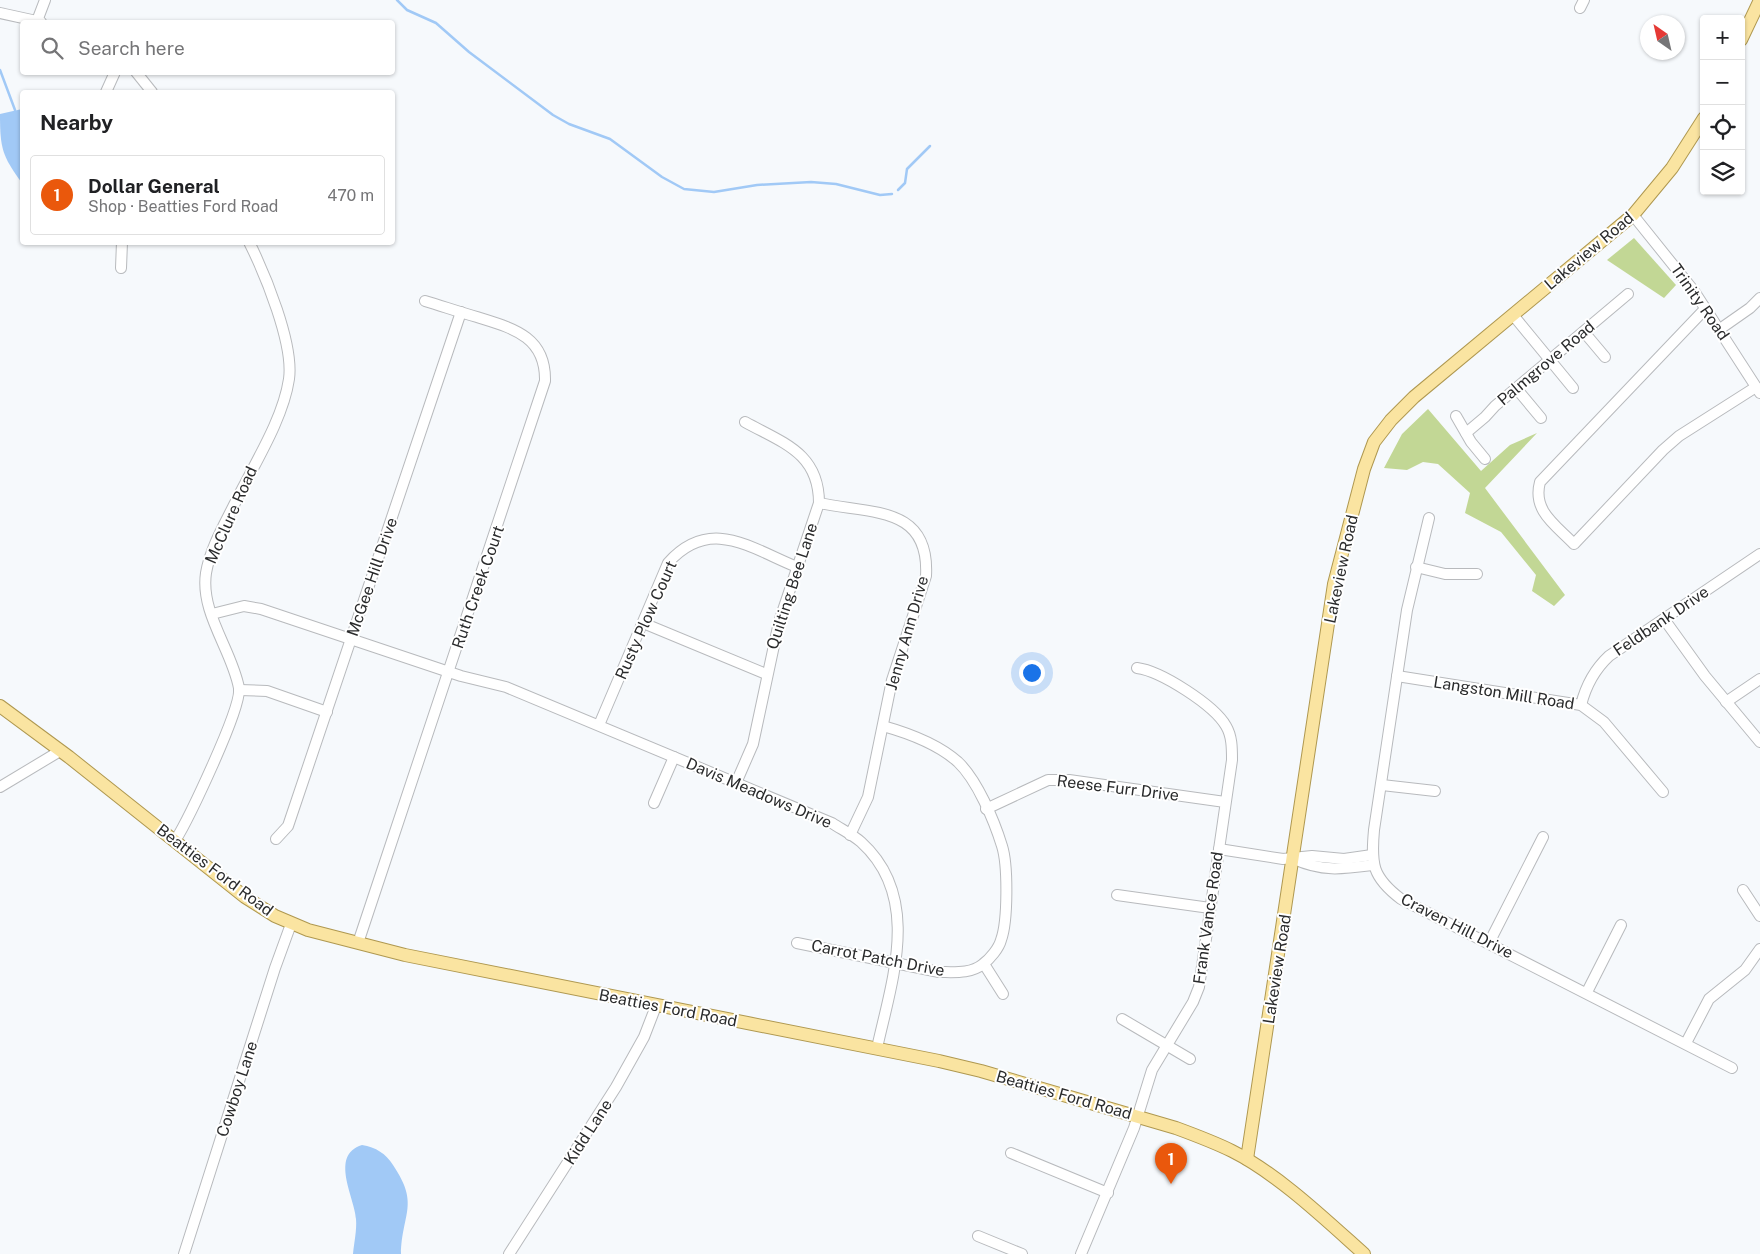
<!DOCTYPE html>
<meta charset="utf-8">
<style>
body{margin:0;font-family:"Public Sans",sans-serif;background:#f6f6f6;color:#202124}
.controls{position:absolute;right:15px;top:15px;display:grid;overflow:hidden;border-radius:5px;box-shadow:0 1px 4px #0004}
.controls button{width:45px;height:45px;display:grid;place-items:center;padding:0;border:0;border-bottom:1px solid #e0e0e0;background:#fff;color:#202124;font:25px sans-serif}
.compass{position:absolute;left:1640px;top:15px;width:45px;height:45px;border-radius:50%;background:#fff;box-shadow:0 1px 4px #0004;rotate:326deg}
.you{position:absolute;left:1031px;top:672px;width:18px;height:18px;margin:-12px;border:4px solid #fff;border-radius:50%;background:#1a73e8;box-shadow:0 0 0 8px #1a73e833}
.badge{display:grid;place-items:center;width:32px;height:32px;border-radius:50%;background:#ea580c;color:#fff;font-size:16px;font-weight:700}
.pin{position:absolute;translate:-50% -41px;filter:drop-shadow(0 1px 2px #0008)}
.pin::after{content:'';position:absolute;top:26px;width:18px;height:15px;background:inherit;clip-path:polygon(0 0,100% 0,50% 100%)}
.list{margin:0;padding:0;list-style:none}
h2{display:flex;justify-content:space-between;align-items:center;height:65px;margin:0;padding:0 20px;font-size:21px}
h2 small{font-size:16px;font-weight:400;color:#757577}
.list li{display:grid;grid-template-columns:32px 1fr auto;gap:15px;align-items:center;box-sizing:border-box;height:80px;margin:0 10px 10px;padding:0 10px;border:1px solid #e0e0e0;border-radius:5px}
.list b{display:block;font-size:19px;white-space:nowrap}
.list p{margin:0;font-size:16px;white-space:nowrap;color:#757577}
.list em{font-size:16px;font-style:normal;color:#757577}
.icon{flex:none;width:28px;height:28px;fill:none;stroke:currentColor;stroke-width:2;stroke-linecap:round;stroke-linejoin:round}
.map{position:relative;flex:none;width:1760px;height:1254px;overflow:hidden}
.search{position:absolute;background:#fff;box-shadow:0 1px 4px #0004;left:20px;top:20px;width:375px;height:55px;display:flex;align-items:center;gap:12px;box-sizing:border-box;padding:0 18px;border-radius:5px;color:#757577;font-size:19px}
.panel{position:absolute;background:#fff;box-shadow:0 1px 4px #0004;left:20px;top:90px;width:375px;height:155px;border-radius:5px}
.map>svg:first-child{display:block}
.green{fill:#c2d795}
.water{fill:#a1c9f6}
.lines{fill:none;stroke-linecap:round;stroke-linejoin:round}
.stream{stroke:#a1c9f6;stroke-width:2.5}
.minor-casing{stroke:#b8babd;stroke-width:12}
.major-casing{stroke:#af9850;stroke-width:14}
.minor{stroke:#fff;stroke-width:10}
.major{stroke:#fae4a1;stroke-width:12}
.labels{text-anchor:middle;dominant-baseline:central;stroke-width:4;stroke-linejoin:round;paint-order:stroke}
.street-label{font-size:16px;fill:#2a2b2c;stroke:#fff}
</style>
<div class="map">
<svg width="1760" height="1254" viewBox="0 0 1760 1254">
<rect width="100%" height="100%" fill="#f6f9fc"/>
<g class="green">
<polygon points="1634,238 1676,285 1664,298 1607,260"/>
<polygon points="1428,409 1481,471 1510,445 1537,433 1485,488 1565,595 1554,606 1532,591 1536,575 1501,532 1465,513 1470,493 1438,464 1423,462 1407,470 1384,468 1402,434"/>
</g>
<g class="water">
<path d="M22,109V183C2,156 0,148 0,114Z"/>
<path d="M362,1145C376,1147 386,1154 393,1165C420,1205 402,1213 401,1254H353C354,1243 357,1230 356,1219C355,1198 329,1155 362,1145Z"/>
</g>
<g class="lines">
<g class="stream">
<polyline points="397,0 407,10 436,23 469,52 553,115 569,124 610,139 662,177 684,189 714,192 757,185 811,182 836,184 880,195 892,194"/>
<polyline points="0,70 15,110"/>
<polyline points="898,190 905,183 907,169 930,146"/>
</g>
<defs>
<g id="minor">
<polyline points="1580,8 1584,0"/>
<polyline points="0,13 41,22"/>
<polyline points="37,21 45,0"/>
<polyline points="136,72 152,92"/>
<polyline points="106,92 115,72"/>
<polyline points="1633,215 1694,291 1760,393"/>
<polyline points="121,268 122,242"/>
<path d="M1706,308L1540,482C1532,511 1556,525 1574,544L1663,450L1679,436L1756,387"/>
<polyline points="1513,315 1573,388"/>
<polyline points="1720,329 1750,308 1760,298"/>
<polyline points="1584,332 1605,357"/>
<polyline points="1516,388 1541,418"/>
<polyline points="1456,416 1471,442 1485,459"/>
<polyline points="1466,433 1485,417 1495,406 1628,294"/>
<path d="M819,503C870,514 930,505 926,576L892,680L868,797L850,835"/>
<path d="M1429,518L1407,610L1374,830C1371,864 1372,877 1401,899L1732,1068"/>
<polyline points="1416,567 1445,574 1477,574"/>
<path d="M212,614L244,606L261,609L461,676L506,687L832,823C841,829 853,835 861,842C922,897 892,980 877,1048"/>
<polyline points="1664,619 1705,676 1760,742"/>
<polyline points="643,623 766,674"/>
<polyline points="1397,676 1581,705 1604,722 1663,792"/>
<polyline points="239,690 267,691 327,712"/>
<polyline points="1726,702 1760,679"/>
<path d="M1581,705C1586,685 1594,670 1609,656L1760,554"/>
<path d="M599,725L668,563C710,516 750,548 797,567"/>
<path d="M736,783L753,744L779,622L819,503C819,453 783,443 745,422"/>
<polyline points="1382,785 1435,791"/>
<polyline points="0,787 60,751"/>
<polyline points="654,803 674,757"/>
<polyline points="986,809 1048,780 1069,780 1225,802"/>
<polyline points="276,839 288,826 461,312"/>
<path d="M175,841C188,820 242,708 239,688C232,650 200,613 206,573C210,549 224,525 235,503C253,466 283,420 289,379C294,344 265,274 249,242"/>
<polyline points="1219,849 1283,859 1312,856 1344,859 1372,855"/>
<path d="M1294,859C1323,872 1342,869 1373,865"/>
<polyline points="1743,890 1760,916"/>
<polyline points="1117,895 1210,908"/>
<path d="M358,943L545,381C546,336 512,328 477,317C459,312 442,306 425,301"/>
<path d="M797,943L939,972C954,972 971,974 983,964C990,959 999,948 1001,940C1008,921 1008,865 1002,846C994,820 977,780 958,762C938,744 908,733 883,726"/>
<polyline points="1489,943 1543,837"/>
<polyline points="984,964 1003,994"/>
<polyline points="1587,992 1621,925"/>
<polyline points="1122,1019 1190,1059"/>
<polyline points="1686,1043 1709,999 1745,970 1760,949"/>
<polyline points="1011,1153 1108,1193"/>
<polyline points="978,1236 1022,1254"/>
<polyline points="184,1254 275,968 291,924"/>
<polyline points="509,1254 616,1087 644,1037 656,1006"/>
<path d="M1081,1254L1134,1128L1152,1070L1193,1002L1199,987L1232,760C1232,748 1232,736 1226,726C1214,705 1161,671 1137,668"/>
</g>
<g id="major">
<polyline points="1741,40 1760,0"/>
<path d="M0,706L69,757L245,897L275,916L308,930L405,955L939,1061L981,1071L1176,1128C1195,1135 1214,1142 1232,1151C1278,1174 1326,1220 1364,1254"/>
<polyline points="1247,1159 1334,584 1364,469 1374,442 1391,420 1414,397 1633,215 1672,168 1704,118"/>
</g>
</defs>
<use href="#minor" class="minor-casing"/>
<use href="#major" class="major-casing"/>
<use href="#minor" class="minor"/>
<use href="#major" class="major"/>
</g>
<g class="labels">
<g class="street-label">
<text transform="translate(1589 251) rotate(-40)">Lakeview Road</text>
<text transform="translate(1700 302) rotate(55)">Trinity Road</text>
<text transform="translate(1546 363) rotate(-40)">Palmgrove Road</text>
<text transform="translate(231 515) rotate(-66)">McClure Road</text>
<text transform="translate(1341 569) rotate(-78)">Lakeview Road</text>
<text transform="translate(372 577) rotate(-71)">McGee Hill Drive</text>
<text transform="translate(792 586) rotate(-72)">Quilting Bee Lane</text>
<text transform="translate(478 587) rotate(-71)">Ruth Creek Court</text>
<text transform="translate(646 620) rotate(-66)">Rusty Plow Court</text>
<text transform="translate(1661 621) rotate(-34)">Feldbank Drive</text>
<text transform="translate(907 633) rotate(-74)">Jenny Ann Drive</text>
<text transform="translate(1504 693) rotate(9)">Langston Mill Road</text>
<text transform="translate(1118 788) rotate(7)">Reese Furr Drive</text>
<text transform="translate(759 793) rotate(23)">Davis Meadows Drive</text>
<text transform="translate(215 870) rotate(37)">Beatties Ford Road</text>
<text transform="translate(1208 918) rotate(-82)">Frank Vance Road</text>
<text transform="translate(1457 926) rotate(27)">Craven Hill Drive</text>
<text transform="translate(878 958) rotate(11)">Carrot Patch Drive</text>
<text transform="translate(1277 969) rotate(-81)">Lakeview Road</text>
<text transform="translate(668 1008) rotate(11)">Beatties Ford Road</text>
<text transform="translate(237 1089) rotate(-72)">Cowboy Lane</text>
<text transform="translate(1064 1095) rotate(16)">Beatties Ford Road</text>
<text transform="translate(588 1132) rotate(-57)">Kidd Lane</text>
</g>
</g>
</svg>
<div class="controls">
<button>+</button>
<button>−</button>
<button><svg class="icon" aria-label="locate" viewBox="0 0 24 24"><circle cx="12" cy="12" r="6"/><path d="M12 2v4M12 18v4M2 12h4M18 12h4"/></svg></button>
<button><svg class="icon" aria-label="layers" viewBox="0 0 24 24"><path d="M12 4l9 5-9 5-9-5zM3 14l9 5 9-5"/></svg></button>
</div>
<svg class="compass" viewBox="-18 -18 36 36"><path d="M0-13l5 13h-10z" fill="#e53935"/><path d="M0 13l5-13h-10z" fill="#757577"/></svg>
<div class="you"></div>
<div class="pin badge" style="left:1171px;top:1184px">1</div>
<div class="search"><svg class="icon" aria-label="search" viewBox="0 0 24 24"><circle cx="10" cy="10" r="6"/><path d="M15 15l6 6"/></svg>Search here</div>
<section class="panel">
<h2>Nearby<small></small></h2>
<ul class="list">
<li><span class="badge">1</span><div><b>Dollar General</b><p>Shop · Beatties Ford Road</p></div><em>470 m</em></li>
</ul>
</section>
</div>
